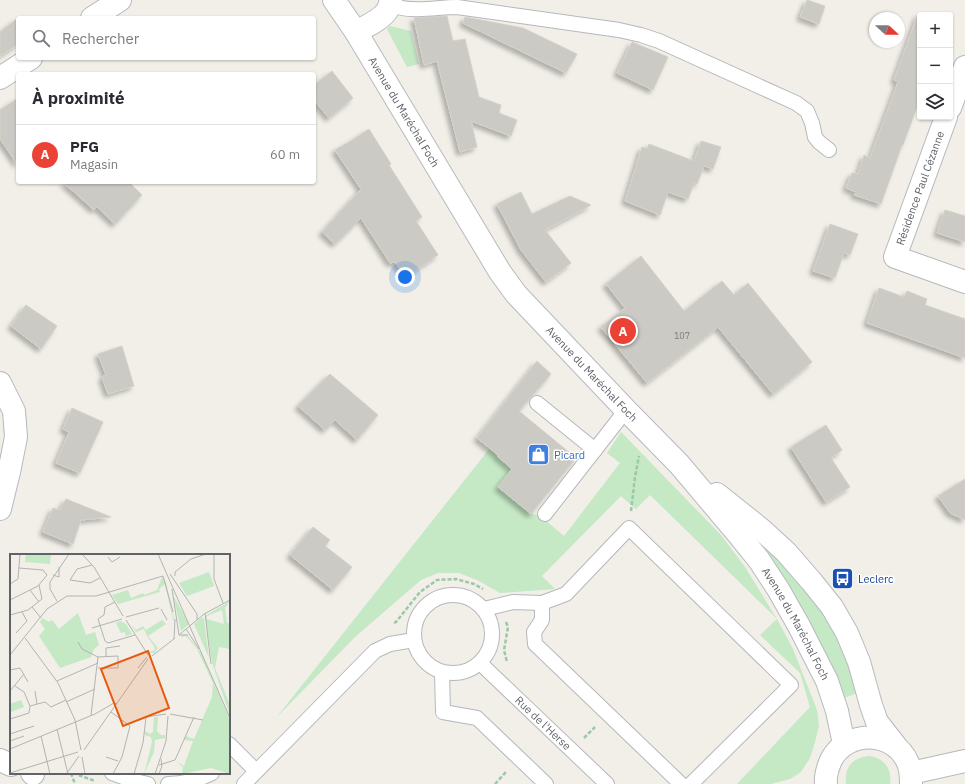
<!DOCTYPE html>
<html lang="fr">
<meta charset="utf-8">
<style>
body{margin:0;font-family:"IBM Plex Sans",sans-serif;background:#f2f2f3;color:#2b2b33}
.controls{position:absolute;right:12px;top:12px;display:grid;overflow:hidden;border-radius:4px;box-shadow:0 1px 3px #0004}
.controls button{width:36px;height:36px;display:grid;place-items:center;padding:0;border:0;border-bottom:1px solid #e1e1e2;background:#fff;color:#2b2b33;font:20px sans-serif}
.compass{position:absolute;left:869px;top:12px;width:36px;height:36px;border-radius:50%;background:#fff;box-shadow:0 1px 3px #0004;rotate:111deg}
.you{position:absolute;left:405px;top:277px;width:14px;height:14px;margin:-10px;border:3px solid #fff;border-radius:50%;background:#1a73e8;box-shadow:0 0 0 6px #1a73e833}
.badge{display:grid;place-items:center;width:26px;height:26px;border-radius:50%;background:#ea4335;color:#fff;font-size:13px;font-weight:700}
.pin{position:absolute;translate:-50% -50%;border:2px solid #fff;box-shadow:0 1px 4px #0006}
.list{margin:0;padding:0;list-style:none}
h2{display:flex;justify-content:space-between;align-items:center;height:52px;margin:0;padding:0 16px;font-size:17px}
h2 small{font-size:13px;font-weight:400;color:#7c7c81}
.list li{display:grid;grid-template-columns:26px 1fr auto;gap:12px;align-items:center;box-sizing:border-box;height:60px;padding:0 16px;border-top:1px solid #e1e1e2}
.list b{display:block;font-size:15px;white-space:nowrap}
.list p{margin:0;font-size:13px;white-space:nowrap;color:#7c7c81}
.list em{font-size:13px;font-style:normal;color:#7c7c81}
.icon{flex:none;width:22px;height:22px;fill:none;stroke:currentColor;stroke-width:2;stroke-linecap:round;stroke-linejoin:round}
.map{position:relative;flex:none;width:965px;height:784px;overflow:hidden}
.search{position:absolute;background:#fff;box-shadow:0 1px 3px #0004;left:16px;top:16px;width:300px;height:44px;display:flex;align-items:center;gap:10px;box-sizing:border-box;padding:0 14px;border-radius:4px;color:#7c7c81;font-size:15px}
.panel{position:absolute;background:#fff;box-shadow:0 1px 3px #0004;left:16px;top:72px;width:300px;height:112px;border-radius:4px}
.map>svg:first-child{display:block}
.green{fill:#c5e8c5}
.building{fill:#cccac5;stroke:#d6d1c6;filter:url(#shadow)}
.lines{fill:none;stroke-linecap:round;stroke-linejoin:round}
.lane-casing{stroke:#b5b8bc;stroke-width:16}
.street-casing{stroke:#b5b8bc;stroke-width:24}
.secondary-casing{stroke:#b6babf;stroke-width:24}
.path{stroke:#9cc7a9;stroke-width:2.5;stroke-dasharray:4 2;stroke-linecap:butt}
.lane{stroke:#fff;stroke-width:14}
.street{stroke:#fff;stroke-width:22}
.secondary{stroke:#fff;stroke-width:22}
.labels{text-anchor:middle;dominant-baseline:central;stroke-width:3;stroke-linejoin:round;paint-order:stroke}
.number-label{font-size:9px;fill:#7a7d7f}
.street-label{font-size:11px;fill:#5f6368;stroke:#fff}
.shop-label{font-size:11px;fill:#366cbe;stroke:#fff;text-anchor:start}
.transit-label{font-size:11px;fill:#164399;stroke:#fff;text-anchor:start}
.inset-road{fill:none;stroke:#b3b3b1;stroke-width:1}
.view{fill:#e8590c;fill-opacity:0.15;stroke:#e8590c;stroke-width:2}
.inset-edge{fill:none;stroke:#5f6368;stroke-width:2}
</style>
<div class="map">
<svg width="965" height="784" viewBox="0 0 965 784">
<defs>
<filter id="shadow"><feDropShadow dx="-3.5" dy="3.5" stdDeviation="2" flood-color="#0004"/></filter>
</defs>
<rect width="100%" height="100%" fill="#f1efe8"/>
<g class="green">
<polygon points="390,26 411,31 419,64 407,67 387,29"/>
<polygon points="621,432 721,535 745,567 777,619 793,649 817,710 819,726 815,742 810,758 801,772 790,779 771,784 737,784 810,707 800,673 760,635 777,619 650,495 636,509 621,496 542,576 555,589 500,593 477,580 459,573 438,573 421,580 355,637 276,718 490,448 497,456 512,469 498,487 531,514 539,515 564,536 620,463 607,453"/>
<polygon points="756,540 760,540 797,577 831,622 845,650 857,693 842,699"/>
<path d="M870,756C885,759 892,769 890,784H846C844,767 853,757 870,756Z"/>
</g>
<g class="building">
<polygon points="807,0 825,6 819,24 800,17"/>
<polygon points="918,14 920,15 920,99 903,145 902,145 881,204 854,195 856,192 846,188 852,173 858,174 864,155 870,158 898,82 894,80"/>
<polygon points="447,16 453,41 465,39 479,97 501,105 499,113 517,120 511,136 471,121 477,147 460,152 437,61 424,65 414,18"/>
<polygon points="465,17 523,28 577,54 566,73 463,23"/>
<polygon points="18,18 18,44 0,56 0,32"/>
<polygon points="632,42 668,57 653,90 617,73"/>
<polygon points="332,71 353,98 329,118 314,100 314,85"/>
<polygon points="18,98 18,165 0,139 0,110"/>
<polygon points="369,129 391,164 389,165 422,217 416,221 438,255 406,277 395,262 390,263 361,218 335,244 322,232 361,189 335,150 349,142"/>
<polygon points="701,141 721,147 713,169 704,166 697,184 694,183 688,199 668,192 660,215 625,201 642,147 647,149 649,144 694,161"/>
<polygon points="63,182 129,182 142,195 115,224 97,207 94,210"/>
<polygon points="521,192 532,214 570,196 591,205 545,230 571,263 546,282 521,250 497,204"/>
<polygon points="945,210 965,216 965,242 937,233"/>
<polygon points="830,224 858,234 850,255 844,253 835,278 813,271"/>
<polygon points="641,256 684,311 722,281 734,295 748,283 812,362 773,394 718,327 647,383 601,327 625,308 606,284"/>
<polygon points="879,288 904,297 907,291 927,299 925,305 965,319 965,358 867,323"/>
<polygon points="26,305 57,326 41,349 11,326"/>
<polygon points="122,346 134,386 108,394 102,377 106,375 98,354"/>
<polygon points="537,361 551,374 519,411 576,458 531,514 498,487 512,469 497,456 498,455 477,438"/>
<polygon points="330,374 378,415 357,440 335,420 325,430 298,406"/>
<polygon points="72,408 103,422 80,473 56,463 69,432 63,429"/>
<polygon points="826,425 842,450 831,458 850,487 826,502 791,447"/>
<polygon points="965,479 965,520 950,513 938,496"/>
<polygon points="66,499 111,517 81,520 73,544 43,532 53,508 60,510"/>
<polygon points="313,527 330,540 325,546 352,567 333,590 290,555"/>
</g>
<g class="lines">
<defs>
<g id="lane">
<path d="M389,5C397,7 404,9 412,9C427,10 442,7 457,7L619,30L641,35L659,41L796,103L807,111L812,123L815,137L819,142L829,150"/>
<polyline points="537,403 595,450"/>
<polyline points="545,514 626,410"/>
<circle cx="453" cy="634" r="39"/>
<polyline points="542,603 542,620 534,632 535,644 681,784"/>
<polyline points="484,609 513,602 542,603 566,594 629,528 791,685 691,784"/>
<path id="s1" d="M480,663L607,784"/>
<polyline points="442,672 443,712 477,718 546,784"/>
<polyline points="229,744 256,771"/>
<polyline points="112,773 131,780 148,784"/>
<path d="M168,784C183,784 198,780 212,773"/>
<polyline points="244,784 375,651 390,644 414,640"/>
</g>
<g id="street">
<polyline points="92,18 120,0"/>
<path d="M356,32C365,27 383,19 388,9C389,7 390,3 391,0"/>
<polyline points="0,78 31,58"/>
<polyline points="950,108 965,67"/>
<polyline points="946,117 895,257 965,282"/>
<polyline points="0,383 14,411 16,437 9,472 0,509"/>
<polyline points="0,760 11,765"/>
<polyline points="32,773 33,774"/>
<polyline points="911,773 965,761"/>
</g>
<g id="secondary">
<path id="s2" d="M334,0L356,32L500,272L516,294L626,410L679,464L738,534L759,560L778,589L799,626L827,681L837,711L844,744"/>
<polyline points="717,494 762,530 786,552 812,582 832,607 847,633 859,662 871,705 877,722 895,745"/>
<path d="M826,784C825,776 828,767 831,760C847,729 894,730 908,763C911,770 911,777 911,784"/>
</g>
</defs>
<use href="#lane" class="lane-casing"/>
<use href="#street" class="street-casing"/>
<use href="#secondary" class="secondary-casing"/>
<g class="path">
<polyline points="631,511 635,477 639,456"/>
<polyline points="506,622 508,627 504,650 507,662"/>
<polyline points="394,623 396,622 420,592 437,580 456,579 474,584 483,589"/>
<polyline points="584,738 595,727"/>
<polyline points="71,773 75,784"/>
<polyline points="73,773 95,781"/>
<polyline points="495,784 506,772"/>
</g>
<use href="#lane" class="lane"/>
<use href="#street" class="street"/>
<use href="#secondary" class="secondary"/>
</g>
<defs>
<symbol id="shop-square" viewBox="-11 -11 22 22"><rect x="-9" y="-9" width="18" height="18" rx="4" fill="#3f7fe0" stroke="#fff"/><path d="M-5-2.5h2.3a2.7 3.5 0 0 1 5.4 0H5L5.5 6h-11ZM-1.5-2.5h3a1.5 2.3 0 0 0-3 0Z" fill="#fff"/></symbol>
<symbol id="bus-square" viewBox="-11 -11 22 22"><rect x="-9" y="-9" width="18" height="18" rx="4" fill="#1a4fb4" stroke="#fff"/><path d="M-5-6H5V4H4V6H2V4H-2V6H-4V4H-5ZM-3.5-4V0h7V-4ZM-3.5 1.2v1.5H-2V1.2ZM2 1.2v1.5H3.5V1.2Z" fill="#fff"/></symbol>
</defs>
<g fill-rule="evenodd">
<use href="#shop-square" x="526" y="442" width="25" height="25"/>
<use href="#bus-square" x="830" y="566" width="25" height="25"/>
</g>
<g class="labels">
<g class="number-label">
<text x="682" y="335">107</text>
</g>
<g class="street-label">
<text stroke="none"><textPath href="#s2" startOffset="132">Avenue du Maréchal Foch</textPath></text>
<text transform="translate(920 188) rotate(-70)">Résidence Paul Cézanne</text>
<text stroke="none"><textPath href="#s2" startOffset="456">Avenue du Maréchal Foch</textPath></text>
<text stroke="none"><textPath href="#s2" startOffset="780">Avenue du Maréchal Foch</textPath></text>
<text stroke="none"><textPath href="#s1" startOffset="87">Rue de l'Herse</textPath></text>
</g>
<g class="shop-label">
<text x="554" y="455">Picard</text>
</g>
<g class="transit-label">
<text x="858" y="579">Leclerc</text>
</g>
</g>
<g transform="translate(10 554)">
<rect width="220" height="220" fill="#f1efe8"/>
<path d="M16,0H41L40,10L15,8ZM199,18L204,32L177,42L169,29ZM152,23L156,28L164,66H163L155,30L149,35L150,38L108,50L102,41L118,36L121,44L133,39L134,41L147,36ZM163,41L179,70L171,77ZM220,47L215,54L217,69L220,70V95L209,93L205,114L220,151V161L202,109L195,62ZM212,56L214,70L197,65V62ZM68,59L76,81L85,78L89,91L84,95L81,103L50,114L29,82L35,75L30,68L32,64L39,68L42,66L49,75ZM192,63L194,65L199,104L184,70ZM152,66L156,70L138,82L148,94L144,99H139L136,96L141,98L145,96L144,92L137,82L134,75L126,78L121,71L126,76L133,72L136,76ZM111,67L116,70L122,80L116,82L115,78L111,79L106,69L100,71ZM174,80L178,82L192,100L220,166V220L201,214L172,220L173,213L166,207L174,212L183,187L174,186L176,182L184,185L202,143L203,129L187,95L176,82L170,83ZM11,146L14,153L1,158L0,150ZM144,163H148L147,177L151,181H155V184L145,186L144,198L134,220L142,188L141,183L135,181V177L140,180L143,178Z" fill="#c5e8c5" fill-rule="evenodd"/>
<path class="inset-road" d="M72,0L84,13L113,62M148,0L220,164M204,0V25L213,49M98,3L102,8L110,3M82,11L67,15L60,26L80,29L90,24M160,20L187,60V66M43,21L49,23V13M165,22V18L181,5L196,0M0,30L8,25L10,0M162,35L169,81H178M20,36L29,48M0,46L28,32L37,21L33,16L9,14M47,47L40,35V28L59,0M105,48L95,53L94,61L88,65L95,87L98,89L125,81M22,53L31,64M151,55L157,66M195,59L201,110M0,61L18,56L32,45L29,31M116,63L149,54M116,66L138,101M82,74L112,65M176,75L189,95M6,79L17,67L12,58M169,81L194,60L220,46M15,84L48,129L65,166L71,196M164,85L165,65M68,88L72,95L88,103M0,101L37,55L57,42H86L153,22L163,58M96,102V94L110,92M142,102L165,84M128,114L137,103M0,116L10,114L18,128M47,127L88,109M5,132L14,138L20,152M0,137L14,120M25,137L27,150M56,148L85,135M101,158L120,172L112,203L103,220M160,160L193,166M81,161L88,103L108,102V114H88M0,165L19,159L20,152L35,148L41,153L56,146M47,175L58,220M0,180L24,172M31,182L40,220M0,187L14,182M0,195L85,160L104,149L107,150M74,196L138,105M72,203L75,220M96,203L108,207M149,211L165,206L184,163M0,219L68,198M57,219L69,202M124,220L133,189L136,163L156,160M145,220L156,187L158,162M149,220L152,212L151,205M188,220H207"/>
<path class="view" d="M138,97L159,154L113,172L91,115Z"/>
<rect width="220" height="220" class="inset-edge"/>
</g>
</svg>
<div class="controls">
<button>+</button>
<button>−</button>
<button><svg class="icon" aria-label="layers" viewBox="0 0 24 24"><path d="M12 4l9 5-9 5-9-5zM3 14l9 5 9-5"/></svg></button>
</div>
<svg class="compass" viewBox="-18 -18 36 36"><path d="M0-13l5 13h-10z" fill="#e53935"/><path d="M0 13l5-13h-10z" fill="#7c7c81"/></svg>
<div class="you"></div>
<div class="pin badge" style="left:623px;top:331px">A</div>
<div class="search"><svg class="icon" aria-label="search" viewBox="0 0 24 24"><circle cx="10" cy="10" r="6"/><path d="M15 15l6 6"/></svg>Rechercher</div>
<section class="panel">
<h2>À proximité<small></small></h2>
<ul class="list">
<li><span class="badge">A</span><div><b>PFG</b><p>Magasin</p></div><em>60 m</em></li>
</ul>
</section>
</div>
